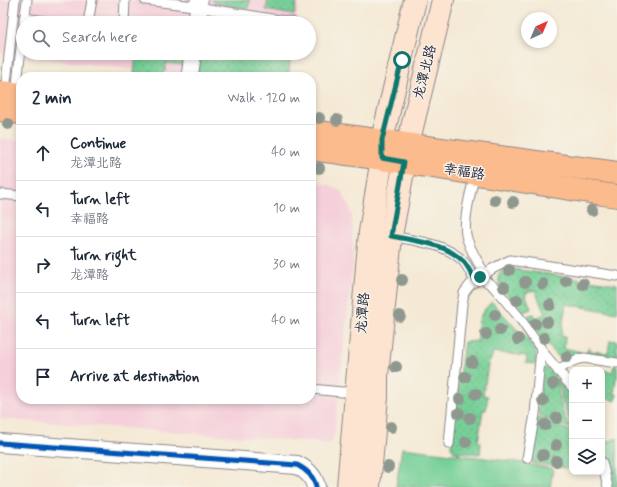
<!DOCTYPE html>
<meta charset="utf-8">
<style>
body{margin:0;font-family:Mynerve,"LXGW WenKai TC",sans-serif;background:#f6f6f7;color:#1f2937}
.controls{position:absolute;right:12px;bottom:12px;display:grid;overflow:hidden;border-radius:8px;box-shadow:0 2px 6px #0003}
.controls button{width:36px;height:36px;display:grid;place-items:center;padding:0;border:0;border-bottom:1px solid #e0e1e3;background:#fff;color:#1f2937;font:20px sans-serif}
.compass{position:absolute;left:521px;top:12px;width:36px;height:36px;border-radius:50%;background:#fff;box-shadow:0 2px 6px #0003;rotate:44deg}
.stop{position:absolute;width:12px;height:12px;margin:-9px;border:3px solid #0f766e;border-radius:50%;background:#fff}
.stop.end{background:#0f766e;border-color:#fff;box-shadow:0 1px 4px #0008}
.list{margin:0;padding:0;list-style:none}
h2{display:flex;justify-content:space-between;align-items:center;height:52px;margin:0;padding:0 16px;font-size:17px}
h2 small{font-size:13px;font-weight:400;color:#747a83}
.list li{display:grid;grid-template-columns:26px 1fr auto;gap:12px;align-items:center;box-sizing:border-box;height:56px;padding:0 16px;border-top:1px solid #e0e1e3}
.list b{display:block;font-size:15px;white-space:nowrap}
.list p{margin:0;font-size:13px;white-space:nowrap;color:#747a83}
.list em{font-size:13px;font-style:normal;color:#747a83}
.icon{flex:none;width:22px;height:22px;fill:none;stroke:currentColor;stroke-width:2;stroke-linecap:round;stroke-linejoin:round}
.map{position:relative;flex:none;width:617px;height:487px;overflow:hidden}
.search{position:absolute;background:#fff;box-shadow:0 2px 6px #0003;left:16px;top:16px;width:300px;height:44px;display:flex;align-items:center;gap:10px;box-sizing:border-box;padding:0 14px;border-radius:22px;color:#747a83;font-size:15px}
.panel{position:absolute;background:#fff;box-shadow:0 2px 6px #0003;left:16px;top:72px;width:300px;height:332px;border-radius:16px}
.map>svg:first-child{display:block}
.built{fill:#f5cfda}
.grass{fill:url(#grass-dots);stroke:#4c7969}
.park{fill:#77d097;stroke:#4c7969}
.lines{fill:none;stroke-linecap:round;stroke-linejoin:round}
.lane-casing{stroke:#8b8688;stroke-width:11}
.street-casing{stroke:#8b8688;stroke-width:20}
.secondary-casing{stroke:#8b8688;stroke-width:24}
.primary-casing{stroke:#8b8688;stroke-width:24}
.lane{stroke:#fff;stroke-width:9}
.street{stroke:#fff;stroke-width:18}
.secondary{stroke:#fde4d1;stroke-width:22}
.primary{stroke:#fbbb8d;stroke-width:22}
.cycleway-casing{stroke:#f7f3e8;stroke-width:8}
.cycleway{stroke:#0057b8;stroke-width:5}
.tree{fill:#8f988f}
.route{stroke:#0f766e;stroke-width:5}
.labels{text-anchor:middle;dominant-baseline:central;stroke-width:3;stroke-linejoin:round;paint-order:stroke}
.street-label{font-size:14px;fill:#22223b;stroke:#f7f3e8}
</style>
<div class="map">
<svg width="617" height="487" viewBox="0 0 617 487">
<defs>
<pattern id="grass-dots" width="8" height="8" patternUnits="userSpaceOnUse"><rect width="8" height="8" fill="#77d097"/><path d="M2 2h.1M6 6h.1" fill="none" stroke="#67b283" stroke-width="1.8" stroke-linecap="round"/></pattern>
</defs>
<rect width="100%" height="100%" fill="#f7f3e8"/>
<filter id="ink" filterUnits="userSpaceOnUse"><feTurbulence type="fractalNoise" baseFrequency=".025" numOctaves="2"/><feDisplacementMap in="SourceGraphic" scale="8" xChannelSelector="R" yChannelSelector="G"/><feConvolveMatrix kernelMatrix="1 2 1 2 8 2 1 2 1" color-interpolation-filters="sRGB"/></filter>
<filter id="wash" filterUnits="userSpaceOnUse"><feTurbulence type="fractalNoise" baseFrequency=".012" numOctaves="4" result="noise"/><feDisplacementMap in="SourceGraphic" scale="16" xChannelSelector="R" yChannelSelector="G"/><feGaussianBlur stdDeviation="0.9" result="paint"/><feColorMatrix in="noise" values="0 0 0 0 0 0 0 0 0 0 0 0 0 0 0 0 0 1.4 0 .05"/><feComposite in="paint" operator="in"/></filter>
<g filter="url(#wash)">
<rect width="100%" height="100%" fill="#f4e9d4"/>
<g class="built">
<polygon points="0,0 299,0 296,23 23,23 23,53 293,53 290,77 164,77 126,69 0,53"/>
<polygon points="0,138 21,141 21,399 311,399 311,182 331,185 341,191 348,203 352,216 353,264 334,435 332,441 325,444 315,442 0,419"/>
</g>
<g class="grass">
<polygon points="211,0 250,0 248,9 217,3"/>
<polygon points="268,0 297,0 294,15 266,10"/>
<polygon points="136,53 186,53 184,65 166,63 165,71 159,77 143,77 134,75"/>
<polygon points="201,53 291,53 288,77 203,77 197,76"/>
<polygon points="506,268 617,284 617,313 566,304 561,336 565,337 564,348 581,352 570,359 562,361 524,317 533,314 535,318 545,314 535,290 525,293 531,309 521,313 500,286 498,277 502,270"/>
<path d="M492,302L523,336L526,335L536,353V364L526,363L527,356L493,352L491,360L489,359L483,395L488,396L486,410H483L478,442L481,443L480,454L454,452L451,446L464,342L478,341C477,323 478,314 492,302Z"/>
<polygon points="610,340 617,341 617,361 588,355 586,353 588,348 590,348 590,351 608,353"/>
<path d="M543,366C560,372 558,398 563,413C565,419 569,424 572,429L543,417L538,413Z"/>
<polygon points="614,366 617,366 617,378 616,378 614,394 617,394 615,401 602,397 602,370 612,372"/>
<polygon points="556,378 572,397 572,426 563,403 561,391"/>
<polygon points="537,418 540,418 572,432 572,469 533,463 531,461"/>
<polygon points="617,438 617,487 612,487 602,447 602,443 610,441"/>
</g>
<polygon class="park" points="402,448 517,462 553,469 550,487 396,487"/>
</g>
<g filter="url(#ink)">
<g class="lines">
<defs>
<g id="lane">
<polyline points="145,0 194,6"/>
<polyline points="203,8 292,22"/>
<polyline points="24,18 58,23"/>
<polyline points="24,23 27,0"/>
<polyline points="88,23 92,0"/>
<polyline points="124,23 125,0"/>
<polyline points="193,23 195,1"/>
<polyline points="202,23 203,0"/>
<polyline points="186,77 189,53"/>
<polyline points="193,77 197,53"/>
<polyline points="5,92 15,0"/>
<polyline points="16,94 23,29"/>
<path d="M475,174C471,190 463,220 466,235C469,249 478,262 485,274"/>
<polyline points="0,194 21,196"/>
<path d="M391,236C415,241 446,243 464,262C469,268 471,275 475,281"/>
<polyline points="480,277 493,286 519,317 546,356 572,387"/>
<path d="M558,371C566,364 574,359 584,358L617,363"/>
<polyline points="311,389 342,392 356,391"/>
<polyline points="449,444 462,304 464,293 470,285 492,269 510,260 617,276"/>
<polyline points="527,458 535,414 541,349"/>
<polyline points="602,462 608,487"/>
</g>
<path id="street" d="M0,443L297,465C307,470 314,476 316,487"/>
<g id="secondary">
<polyline points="348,487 370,232 382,158 382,140 415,0"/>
<polyline points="369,487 377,397 377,376 391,236 408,144 443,0"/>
</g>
<g id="primary">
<polyline points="0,92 21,94"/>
<polyline points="0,110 21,113"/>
<polyline points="311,131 617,173"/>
<path d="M311,149C413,162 515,181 617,196"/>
</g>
</defs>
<use href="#lane" class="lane-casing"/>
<use href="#street" class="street-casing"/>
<use href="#secondary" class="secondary-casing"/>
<use href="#primary" class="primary-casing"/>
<use href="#lane" class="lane"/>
<use href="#street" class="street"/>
<use href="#secondary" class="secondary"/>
<use href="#primary" class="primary"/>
<defs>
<path id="cycleway" d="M0,443L297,465C307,470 314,476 316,487"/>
</defs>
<use href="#cycleway" class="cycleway-casing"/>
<use href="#cycleway" class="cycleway"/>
</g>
<g class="tree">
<circle cx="319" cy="118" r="6"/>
<circle cx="337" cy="120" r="6"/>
<circle cx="8" cy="124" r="6"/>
<circle cx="319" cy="168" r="6"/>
<circle cx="495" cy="200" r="6"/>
<circle cx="513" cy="202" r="6"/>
<circle cx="592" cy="210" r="6"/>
<circle cx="509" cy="270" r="6"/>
<circle cx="402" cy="280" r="6"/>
<circle cx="566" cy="281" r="6"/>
<circle cx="525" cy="282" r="6"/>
<circle cx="543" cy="284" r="6"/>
<circle cx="583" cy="284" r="6"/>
<circle cx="504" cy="287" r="6"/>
<circle cx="517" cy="300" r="6"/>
<circle cx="550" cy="305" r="6"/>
<circle cx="495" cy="315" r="6"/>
<circle cx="400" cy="316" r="6"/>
<circle cx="547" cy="322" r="6"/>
<circle cx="535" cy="324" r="6"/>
<circle cx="500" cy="330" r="6"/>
<circle cx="486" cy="334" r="6"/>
<circle cx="544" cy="338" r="6"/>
<circle cx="518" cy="339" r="6"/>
<circle cx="567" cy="357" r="6"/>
<circle cx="472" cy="362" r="6"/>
<circle cx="396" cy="367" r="6"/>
<circle cx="465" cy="377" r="6"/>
<circle cx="553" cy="384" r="6"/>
<circle cx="476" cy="394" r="6"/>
<circle cx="460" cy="399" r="6"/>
<circle cx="543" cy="401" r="6"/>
<circle cx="459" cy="413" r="6"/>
<circle cx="470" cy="418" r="6"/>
<circle cx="557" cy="418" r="6"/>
<circle cx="545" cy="425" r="6"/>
<circle cx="391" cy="427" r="6"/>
<circle cx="466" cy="442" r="6"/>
<circle cx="556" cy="445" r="6"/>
<circle cx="543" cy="455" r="6"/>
<circle cx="556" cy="461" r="6"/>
<circle cx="388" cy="467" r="6"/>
</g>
</g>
<g class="lines" filter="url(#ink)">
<path class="route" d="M402,60L382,140V158L404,162L391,236C415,241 446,243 464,262C469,268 472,275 475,281L480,277"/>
</g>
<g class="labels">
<g class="street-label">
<text transform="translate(425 72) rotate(-76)">龙潭北路</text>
<text transform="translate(464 172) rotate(9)">幸福路</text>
<text transform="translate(363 313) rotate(-85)">龙潭路</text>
</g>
</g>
</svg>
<div class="controls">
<button>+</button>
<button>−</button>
<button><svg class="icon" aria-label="layers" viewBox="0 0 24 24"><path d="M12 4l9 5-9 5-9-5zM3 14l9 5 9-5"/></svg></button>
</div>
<svg class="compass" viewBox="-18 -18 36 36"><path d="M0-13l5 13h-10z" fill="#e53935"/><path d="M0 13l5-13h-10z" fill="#747a83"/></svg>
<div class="stop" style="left:402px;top:60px"></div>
<div class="stop end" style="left:480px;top:277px"></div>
<div class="search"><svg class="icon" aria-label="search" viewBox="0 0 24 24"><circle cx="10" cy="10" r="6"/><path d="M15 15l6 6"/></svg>Search here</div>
<section class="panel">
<h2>2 min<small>Walk · 120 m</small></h2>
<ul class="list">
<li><svg class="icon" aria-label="ahead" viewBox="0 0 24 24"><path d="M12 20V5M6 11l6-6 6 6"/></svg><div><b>Continue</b><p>龙潭北路</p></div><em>40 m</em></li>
<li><svg class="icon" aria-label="left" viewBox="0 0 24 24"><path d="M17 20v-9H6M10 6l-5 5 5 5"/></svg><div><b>Turn left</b><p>幸福路</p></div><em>10 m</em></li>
<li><svg class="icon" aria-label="right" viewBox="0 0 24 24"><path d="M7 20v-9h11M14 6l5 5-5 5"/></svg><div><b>Turn right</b><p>龙潭路</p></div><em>30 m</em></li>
<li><svg class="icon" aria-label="left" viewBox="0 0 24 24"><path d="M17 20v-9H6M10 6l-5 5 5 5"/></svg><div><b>Turn left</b></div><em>40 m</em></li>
<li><svg class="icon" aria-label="arrive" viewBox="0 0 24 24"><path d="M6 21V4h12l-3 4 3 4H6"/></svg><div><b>Arrive at destination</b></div></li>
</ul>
</section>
</div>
